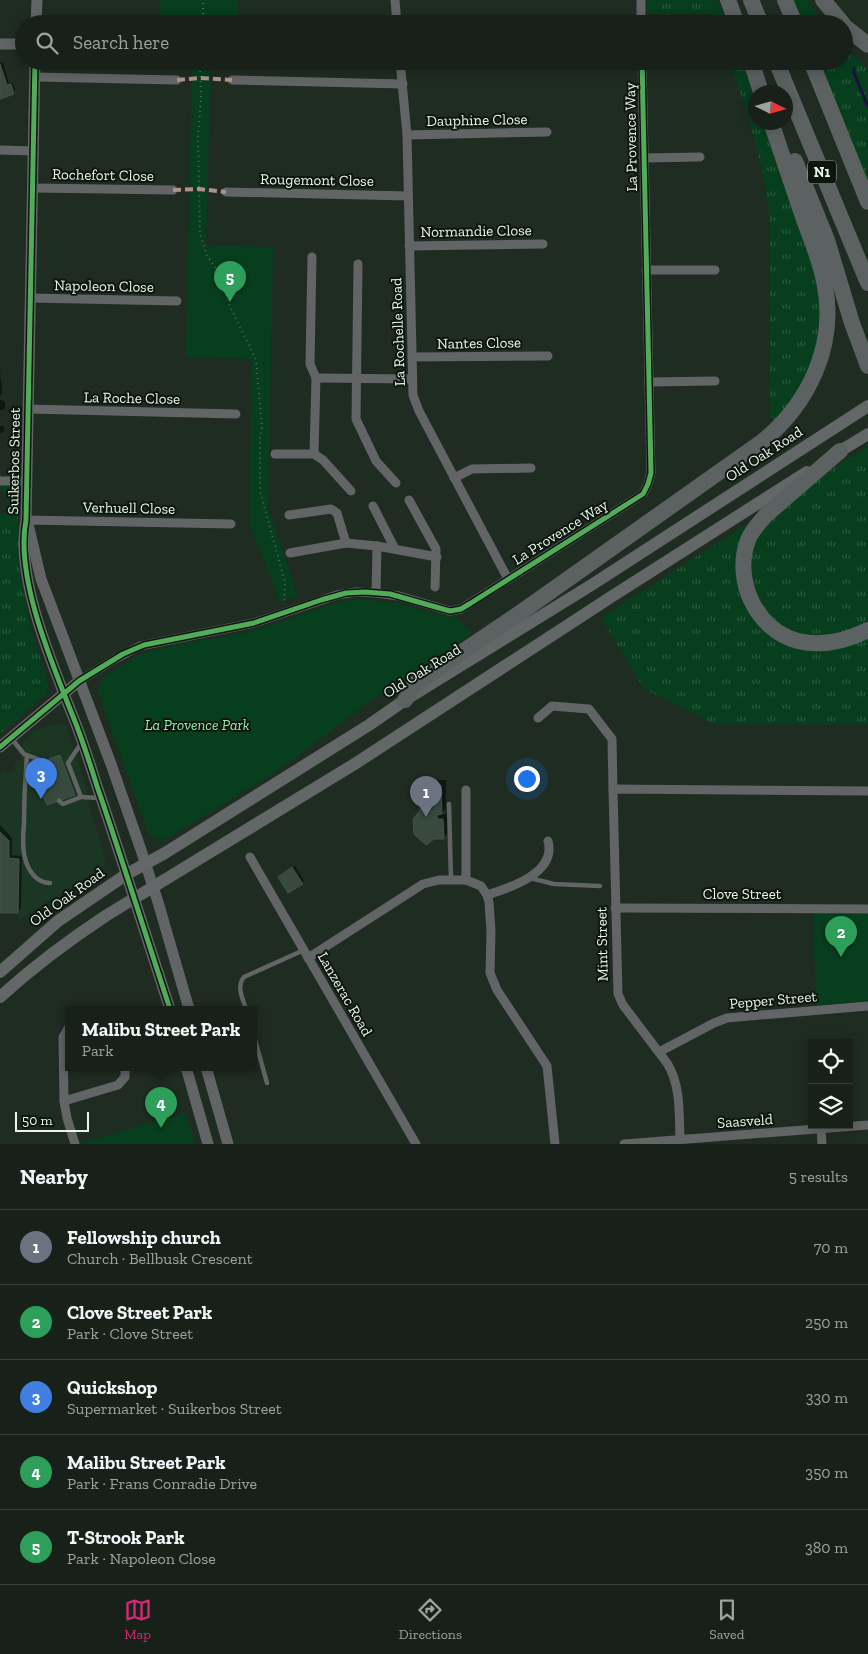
<!DOCTYPE html>
<meta charset="utf-8">
<style>
body{margin:0;font-family:"Zilla Slab",serif;background:#242e27;color:#f1f3f6}
.controls{position:absolute;right:15px;bottom:15px;display:grid;overflow:hidden;border-radius:0px;box-shadow:0 2px 12px #0003}
.controls button{width:45px;height:45px;display:grid;place-items:center;padding:0;border:0;border-bottom:1px solid #363e39;background:#17211a;color:#f1f3f6;font:25px sans-serif}
.compass{position:absolute;left:748px;top:85px;width:45px;height:45px;border-radius:50%;background:#17211a;box-shadow:0 2px 12px #0003;rotate:95deg}
.scale{position:absolute;left:15px;bottom:12px;width:74px;box-sizing:border-box;padding-left:5px;border:2px solid #e7f5ea;border-top:0;font-size:14px;line-height:18px;white-space:nowrap;color:#e7f5ea;-webkit-text-stroke:4px #0c160e;paint-order:stroke}
.you{position:absolute;left:526px;top:778px;width:18px;height:18px;margin:-12px;border:4px solid #fff;border-radius:50%;background:#1a73e8;box-shadow:0 0 0 8px #1a73e833}
.badge{display:grid;place-items:center;width:32px;height:32px;border-radius:50%;background:#db2777;color:#fff;font-size:16px;font-weight:700}
.pin{position:absolute;translate:-50% -41px;filter:drop-shadow(0 1px 2px #0008)}
.pin::after{content:'';position:absolute;top:26px;width:18px;height:15px;background:inherit;clip-path:polygon(0 0,100% 0,50% 100%)}
.popup{position:absolute;left:65px;top:1006px;width:192px;height:65px;box-sizing:border-box;display:grid;place-content:center;border-radius:0px;background:#17211a;filter:drop-shadow(0 1px 4px #0005);font-size:16px;white-space:nowrap;color:#9ea3a2}
.popup b{font-size:19px;color:#f1f3f6}
.popup::after{content:'';position:absolute;left:50%;top:100%;margin-left:-10px;border:10px solid transparent;border-top-color:#17211a}
.list{margin:0;padding:0;list-style:none}
h2{display:flex;justify-content:space-between;align-items:center;height:65px;margin:0;padding:0 20px;font-size:21px}
h2 small{font-size:16px;font-weight:400;color:#9ea3a2}
.list li{display:grid;grid-template-columns:32px 1fr auto;gap:15px;align-items:center;box-sizing:border-box;height:75px;padding:0 20px;border-top:1px solid #363e39}
.list b{display:block;font-size:19px;white-space:nowrap}
.list p{margin:0;font-size:16px;white-space:nowrap;color:#9ea3a2}
.list em{font-size:16px;font-style:normal;color:#9ea3a2}
.icon{flex:none;width:28px;height:28px;fill:none;stroke:currentColor;stroke-width:2;stroke-linecap:round;stroke-linejoin:round}
.map{position:relative;flex:none;width:868px;height:1144px;overflow:hidden}
.search{position:absolute;background:#17211a;box-shadow:0 2px 12px #0003;left:15px;right:15px;top:15px;height:55px;display:flex;align-items:center;gap:12px;box-sizing:border-box;padding:0 18px;border-radius:28px;color:#9ea3a2;font-size:19px}
.sheet{height:440px;background:#17211a}
nav{display:flex;justify-content:space-around;align-items:center;box-sizing:border-box;height:70px;border-top:1px solid #363e39;background:#17211a;font-size:14px;color:#9ea3a2}
nav a{display:grid;justify-items:center;gap:2px}
nav .on{color:#db2777}
.map>svg:first-child{display:block}
.built{fill:#1b3622}
.grass{fill:url(#grass-tufts)}
.park{fill:#073e1e}
.shadow{fill:#0007}
.lines{fill:none;stroke-linecap:round;stroke-linejoin:round}
.stream{stroke:#1d1041;stroke-width:3}
.building{fill:#374a3d;stroke:#465148}
.path{stroke:#5f6361;stroke-width:2;stroke-dasharray:1 4;stroke-linecap:butt}
.service{stroke:#626466;stroke-width:4.5}
.minor{stroke:#626466;stroke-width:9}
.tertiary{stroke:#626466;stroke-width:11}
.secondary{stroke:#636768;stroke-width:12}
.motorway{stroke:#5b6261;stroke-width:16}
.quiet{stroke:#af9288;stroke-width:4;stroke-dasharray:8 4;stroke-linecap:butt}
.cycleway-casing{stroke:#0c160e;stroke-width:8}
.cycleway{stroke:#51ab58;stroke-width:5}
.labels{text-anchor:middle;dominant-baseline:central;stroke-width:4;stroke-linejoin:round;paint-order:stroke}
.shield{fill:#0c160e;stroke:#a5b2a8;stroke-width:1}
.shield-label{font-size:14px;font-weight:bold;fill:#e7f5ea}
.street-label{font-size:15px;fill:#e7f5ea;stroke:#0c160e}
.park-label{font-size:15px;font-style:italic;fill:#94edaa;stroke:#0c160e}
</style>
<div class="map">
<svg width="868" height="1144" viewBox="0 0 868 1144">
<defs>
<pattern id="grass-tufts" width="24" height="20" patternUnits="userSpaceOnUse" patternTransform="scale(1.25)"><rect width="24" height="20" fill="#073e1e"/><path d="M3 7l-1-3M5 7V3M7 7l1-3M15 17l-1-3M17 17v-4M19 17l1-3" fill="none" stroke="#2b5a3f"/></pattern>
</defs>
<rect width="100%" height="100%" fill="#1f2c22"/>
<polygon class="built" points="58,723 66,726 88,792 86,793 107,864 18,921 18,913 0,913 0,773 5,770 8,774 15,770 13,764 18,760 21,760 23,741 34,731"/>
<g class="grass">
<polygon points="646,0 718,0 727,24 716,24 712,13 647,14"/>
<polygon points="793,0 807,0 824,24 803,24"/>
<polygon points="844,47 868,69 868,183 818,61 844,61"/>
<path d="M729,61H742L755,99L756,122L764,123L815,273L820,304L819,335L807,376L776,421L770,416L769,215C763,162 748,111 729,61Z"/>
<polygon points="868,446 868,724 714,724 644,689 601,618"/>
<polygon points="1,486 11,486 17,492 20,572 32,633 48,681 48,688 46,694 0,734 0,513 7,513 8,497 1,490"/>
</g>
<g class="park">
<polygon points="160,0 238,0 237,24 160,24"/>
<polygon points="192,61 211,61 206,245 273,247 268,508 298,596 280,602 249,523 252,359 186,357"/>
<path d="M361,599L396,603L450,617H456L472,634L363,706L308,749L266,778L166,839H156L149,835L99,694L98,688L102,681L101,678C117,669 133,657 151,651C186,639 224,640 259,629C294,619 325,602 361,599Z"/>
<polygon points="813,913 868,914 868,1001 816,1005"/>
<polygon points="186,1113 195,1144 80,1144 79,1143"/>
</g>
<g class="shadow">
<polygon points="3,62 9,84 13,83 15,91 0,97 0,63"/>
<polygon points="0,369 1,382 2,382 2,394 0,396"/>
<polygon points="0,400 5,401 5,408 3,410 0,410"/>
<polygon points="0,426 4,426 4,431 2,433 0,433"/>
<polygon points="446,780 446,808 440,815 447,814 448,833 443,838 422,812 421,786 426,781"/>
<polygon points="0,825 12,838 12,855 22,856 21,909 17,912 0,912"/>
<polygon points="295,866 304,881 302,883 281,875"/>
</g>
<g class="lines">
<polyline class="stream" points="854,68 854,73 868,107"/>
</g>
<g class="building">
<polygon points="0,64 7,85 11,84 14,94 0,99"/>
<polygon points="60,755 75,795 47,805 40,788 57,782 49,759"/>
<polygon points="420,785 441,785 442,814 437,815 437,819 443,819 444,839 434,839 426,845 414,834 413,819 420,811"/>
<polygon points="0,832 9,841 9,858 19,859 18,913 0,913"/>
<polygon points="292,867 303,884 288,893 278,877"/>
</g>
<g class="lines">
<g class="path">
<polyline points="203,24 203,0"/>
<polyline points="200,61 201,101 198,135 200,234 207,256 220,274 229,304 256,360 262,427 260,439 260,491 285,582 284,604"/>
</g>
<g class="service">
<polyline points="11,738 24,754 43,761 52,783"/>
<polyline points="82,742 68,763 81,797 100,798"/>
<path d="M27,756C25,779 24,801 24,823C23,834 22,847 25,858C28,871 37,883 50,883"/>
<polyline points="59,801 63,804 81,797"/>
<polyline points="449,804 451,880"/>
<polyline points="530,878 554,884 600,886"/>
<path d="M246,1009C243,999 236,987 244,977L304,950"/>
<polyline points="254,1036 267,1083"/>
</g>
<g class="minor">
<polyline points="395,0 397,24"/>
<polyline points="641,0 641,24"/>
<polyline points="487,24 543,23"/>
<polyline points="400,61 407,135 413,395 419,411 508,579"/>
<polyline points="35,77 177,80"/>
<polyline points="232,80 403,84"/>
<polyline points="407,135 547,132"/>
<polyline points="0,150 34,151"/>
<polyline points="644,158 700,157"/>
<polyline points="33,188 173,190"/>
<polyline points="226,192 408,196"/>
<polyline points="409,246 543,244"/>
<polyline points="312,257 310,364 316,378 314,454"/>
<polyline points="358,264 356,419 376,461 396,483"/>
<polyline points="646,270 715,270"/>
<polyline points="30,298 177,301"/>
<polyline points="412,357 548,356"/>
<polyline points="316,378 412,379"/>
<polyline points="649,382 715,381"/>
<polyline points="28,409 236,414"/>
<polyline points="275,454 314,454 323,460 351,491"/>
<polyline points="454,478 472,469 531,468"/>
<polyline points="0,481 27,481"/>
<polyline points="409,500 436,549 435,587"/>
<polyline points="373,506 395,549"/>
<polyline points="289,515 331,509 337,513 346,543"/>
<polyline points="26,520 231,524"/>
<polyline points="290,553 346,543 377,546 437,557"/>
<polyline points="376,593 377,546"/>
<polyline points="79,681 115,659 140,646 254,623 337,595 356,592 376,593 399,596 450,611 461,609 643,494 648,484 651,473 642,61"/>
<polyline points="538,718 552,706 589,709 612,739 613,789"/>
<polyline points="466,790 466,880"/>
<polyline points="250,857 416,1144"/>
<path d="M487,895C509,888 557,873 548,841"/>
<polyline points="615,908 868,909"/>
<polyline points="308,958 423,884 439,880 466,880 481,886 487,895 489,902 491,931 490,973 497,990 547,1066 555,1144"/>
<polyline points="69,1027 63,1037 64,1101 67,1118 75,1144"/>
<polyline points="659,1052 714,1023 727,1018 868,1006"/>
<polyline points="64,1101 118,1085 125,1077 125,1067"/>
<polyline points="821,1128 822,1144"/>
<path d="M680,1139C679,1114 681,1085 667,1063L623,1005L618,994L613,789L868,791"/>
<polyline points="624,1144 868,1125"/>
</g>
<g class="tertiary">
<polyline points="36,24 37,0"/>
<polyline points="0,44 24,44"/>
<path d="M35,61L26,520C15,576 51,661 72,714C82,738 90,764 98,789C123,862 146,936 170,1009"/>
<polyline points="28,524 41,579 111,764 141,850 158,902 189,1009"/>
<polyline points="0,747 79,681"/>
<polyline points="186,1067 208,1144"/>
<polyline points="206,1067 228,1144"/>
</g>
<g class="secondary">
<polyline points="832,456 868,434"/>
<polyline points="0,972 58,921 127,874 165,853 369,725 405,700 593,584 868,406"/>
<path d="M0,997C33,967 69,940 107,915L353,765L611,597L807,472"/>
</g>
<g class="motorway">
<polyline points="728,0 737,24"/>
<polyline points="751,0 761,24"/>
<polyline points="785,0 795,24"/>
<polyline points="823,0 843,24"/>
<polyline points="844,26 868,45"/>
<polyline points="751,61 761,92"/>
<polyline points="776,61 868,283"/>
<polyline points="811,61 868,202"/>
<polyline points="795,161 827,240 852,323 868,366"/>
<path d="M840,451L766,515C759,523 752,530 748,540C733,580 756,630 798,641C822,647 846,641 868,630"/>
<path d="M405,700L415,684L520,613L763,441C809,403 836,346 825,286C821,262 811,239 803,217C792,185 782,154 771,122"/>
</g>
<g class="quiet">
<polyline points="177,80 199,78 232,80"/>
<polyline points="173,190 199,189 226,192"/>
</g>
<defs>
<g id="cycleway">
<path d="M35,61L26,520C15,576 51,661 72,714C82,738 90,764 98,789C123,862 146,936 170,1009"/>
<polyline points="0,747 79,681 123,654 144,645 254,623 321,600 346,593 365,592 390,594 450,611 461,609 471,603 643,494 648,484 651,473 642,61"/>
</g>
</defs>
<use href="#cycleway" class="cycleway-casing"/>
<use href="#cycleway" class="cycleway"/>
</g>
<g class="labels">
<rect class="shield" x="808" y="160.5" width="28" height="23" rx="4"/>
<g class="shield-label">
<text x="822" y="172">N1</text>
</g>
<g class="street-label">
<text transform="translate(477 120) rotate(-1)">Dauphine Close</text>
<text transform="translate(631 137) rotate(-91)">La Provence Way</text>
<text transform="translate(103 175) rotate(1)">Rochefort Close</text>
<text transform="translate(317 180) rotate(1)">Rougemont Close</text>
<text transform="translate(476 231) rotate(-1)">Normandie Close</text>
<text transform="translate(104 286) rotate(1)">Napoleon Close</text>
<text transform="translate(398 332) rotate(-92)">La Rochelle Road</text>
<text transform="translate(479 343) rotate(-1)">Nantes Close</text>
<text transform="translate(132 398) rotate(1)">La Roche Close</text>
<text transform="translate(764 454) rotate(-33)">Old Oak Road</text>
<text transform="translate(14 461) rotate(-89)">Suikerbos Street</text>
<text transform="translate(129 508) rotate(1)">Verhuell Close</text>
<text transform="translate(560 532) rotate(-32)">La Provence Way</text>
<text transform="translate(422 671) rotate(-32)">Old Oak Road</text>
<text x="742" y="894">Clove Street</text>
<text transform="translate(67 897) rotate(-36)">Old Oak Road</text>
<text transform="translate(602 944) rotate(-91)">Mint Street</text>
<text transform="translate(345 994) rotate(60)">Lanzerac Road</text>
<text transform="translate(773 1000) rotate(-5)">Pepper Street</text>
<text transform="translate(745 1121) rotate(-4)">Saasveld</text>
</g>
<g class="park-label">
<text x="197" y="725">La Provence Park</text>
</g>
</g>
</svg>
<div class="controls">
<button><svg class="icon" aria-label="locate" viewBox="0 0 24 24"><circle cx="12" cy="12" r="6"/><path d="M12 2v4M12 18v4M2 12h4M18 12h4"/></svg></button>
<button><svg class="icon" aria-label="layers" viewBox="0 0 24 24"><path d="M12 4l9 5-9 5-9-5zM3 14l9 5 9-5"/></svg></button>
</div>
<svg class="compass" viewBox="-18 -18 36 36"><path d="M0-13l5 13h-10z" fill="#e53935"/><path d="M0 13l5-13h-10z" fill="#9ea3a2"/></svg>
<div class="scale">50 m</div>
<div class="you"></div>
<div class="pin badge" style="left:426px;top:817px;background:#6b7280">1</div>
<div class="pin badge" style="left:841px;top:957px;background:#2e9e5b">2</div>
<div class="pin badge" style="left:41px;top:799px;background:#3f7fe0">3</div>
<div class="pin badge" style="left:161px;top:1128px;background:#2e9e5b">4</div>
<div class="popup"><b>Malibu Street Park</b>Park</div>
<div class="pin badge" style="left:230px;top:302px;background:#2e9e5b">5</div>
<div class="search"><svg class="icon" aria-label="search" viewBox="0 0 24 24"><circle cx="10" cy="10" r="6"/><path d="M15 15l6 6"/></svg>Search here</div>
</div>
<section class="sheet">
<h2>Nearby<small>5 results</small></h2>
<ul class="list">
<li><span class="badge" style="background:#6b7280">1</span><div><b>Fellowship church</b><p>Church · Bellbusk Crescent</p></div><em>70 m</em></li>
<li><span class="badge" style="background:#2e9e5b">2</span><div><b>Clove Street Park</b><p>Park · Clove Street</p></div><em>250 m</em></li>
<li><span class="badge" style="background:#3f7fe0">3</span><div><b>Quickshop</b><p>Supermarket · Suikerbos Street</p></div><em>330 m</em></li>
<li><span class="badge" style="background:#2e9e5b">4</span><div><b>Malibu Street Park</b><p>Park · Frans Conradie Drive</p></div><em>350 m</em></li>
<li><span class="badge" style="background:#2e9e5b">5</span><div><b>T-Strook Park</b><p>Park · Napoleon Close</p></div><em>380 m</em></li>
</ul>
</section>
<nav>
<a class="on"><svg class="icon" aria-label="map" viewBox="0 0 24 24"><path d="M3 6l6-2 6 2 6-2v14l-6 2-6-2-6 2zM9 4v14M15 6v14"/></svg>Map</a>
<a><svg class="icon" aria-label="directions" viewBox="0 0 24 24"><path d="M12 3l9 9-9 9-9-9zM9 14v-3h6M13 9l2 2-2 2"/></svg>Directions</a>
<a><svg class="icon" aria-label="saved" viewBox="0 0 24 24"><path d="M7 4h10v16l-5-4-5 4z"/></svg>Saved</a>
</nav>
